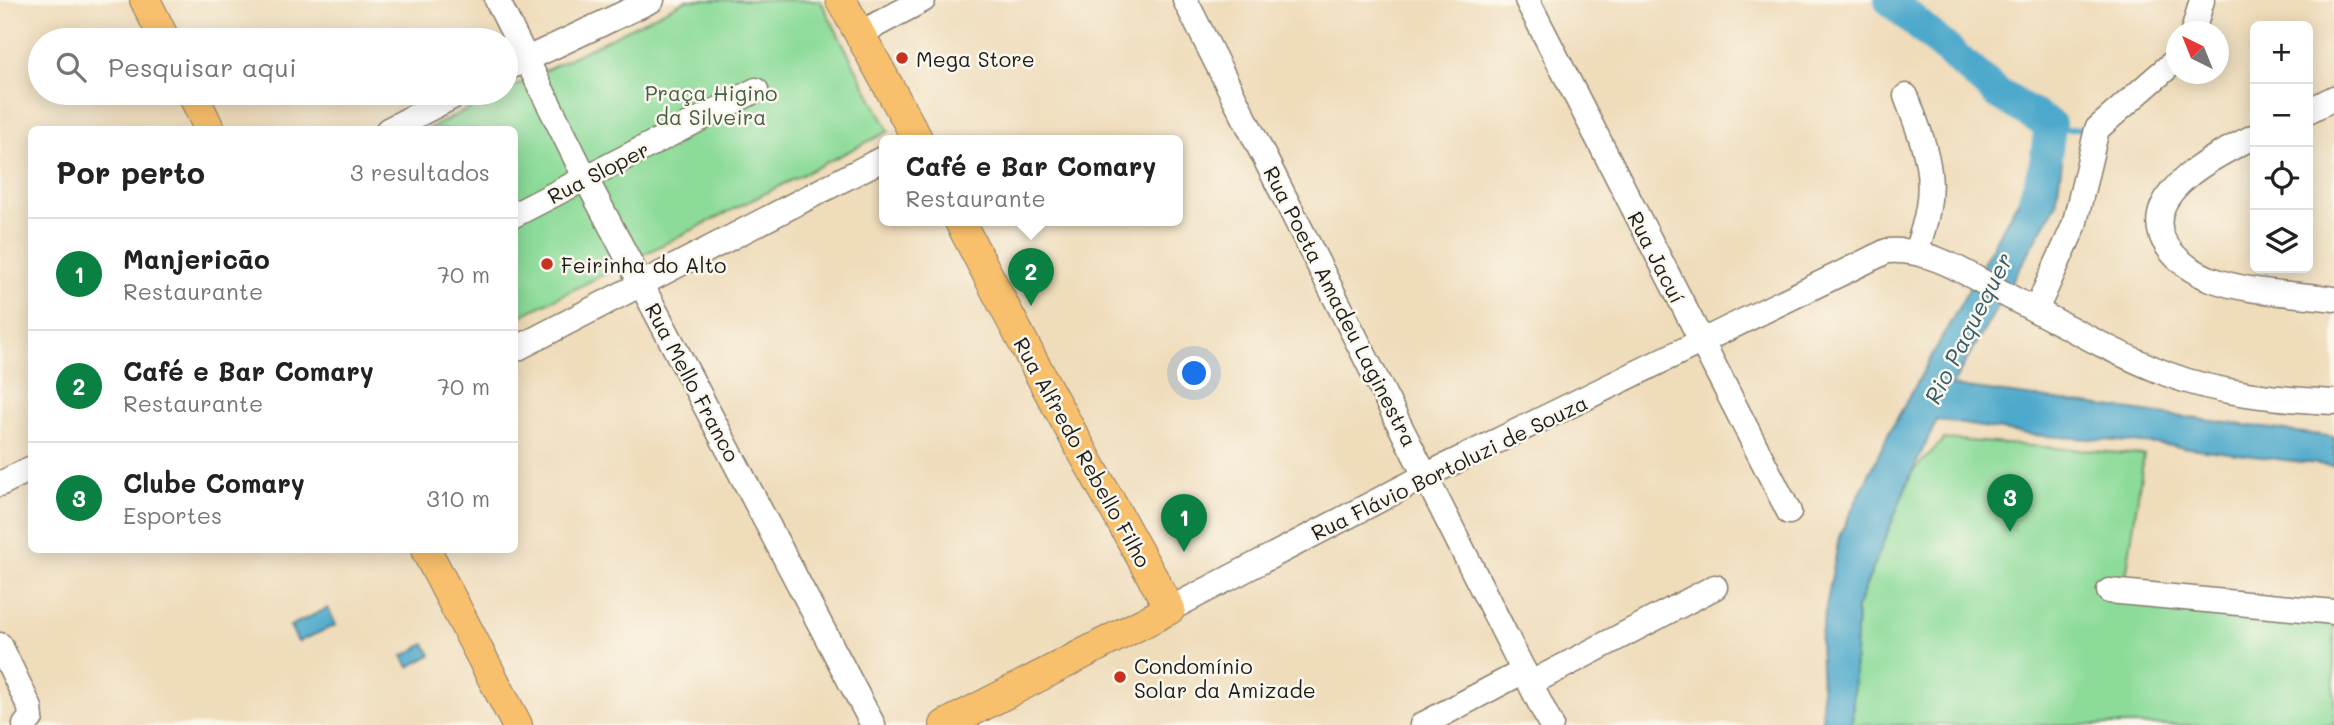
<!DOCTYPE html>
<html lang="pt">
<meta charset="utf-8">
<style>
body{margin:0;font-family:Mali,sans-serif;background:#f6f6f6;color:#222}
.controls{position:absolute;right:21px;top:21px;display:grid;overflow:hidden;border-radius:10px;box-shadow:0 4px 18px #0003}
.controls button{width:63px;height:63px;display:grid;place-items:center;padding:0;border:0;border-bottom:2px solid #e0e0e0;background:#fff;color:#222;font:35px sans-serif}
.compass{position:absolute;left:2166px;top:21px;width:63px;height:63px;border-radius:50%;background:#fff;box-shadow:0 4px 18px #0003;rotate:317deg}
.you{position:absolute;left:1195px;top:374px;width:24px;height:24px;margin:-18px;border:5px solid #fff;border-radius:50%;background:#1a73e8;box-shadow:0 0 0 10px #1a73e833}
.badge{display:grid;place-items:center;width:46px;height:46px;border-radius:50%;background:#0b8043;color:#fff;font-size:23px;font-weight:700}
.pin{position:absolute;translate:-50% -58px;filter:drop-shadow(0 2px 4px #0008)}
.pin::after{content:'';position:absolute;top:37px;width:24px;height:21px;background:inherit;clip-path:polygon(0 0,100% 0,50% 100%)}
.popup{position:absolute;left:879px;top:135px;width:304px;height:91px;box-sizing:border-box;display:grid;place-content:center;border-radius:10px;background:#fff;filter:drop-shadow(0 2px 5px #0005);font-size:23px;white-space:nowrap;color:#767676}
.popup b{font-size:26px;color:#222}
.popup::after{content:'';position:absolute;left:50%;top:100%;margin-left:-14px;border:14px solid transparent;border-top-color:#fff}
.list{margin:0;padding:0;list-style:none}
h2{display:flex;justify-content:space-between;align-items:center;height:91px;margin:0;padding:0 28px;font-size:30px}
h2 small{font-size:23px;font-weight:400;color:#767676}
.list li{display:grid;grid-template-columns:46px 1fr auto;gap:21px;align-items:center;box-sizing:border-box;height:112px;padding:0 28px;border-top:2px solid #e0e0e0}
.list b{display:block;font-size:26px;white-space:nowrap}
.list p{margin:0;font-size:23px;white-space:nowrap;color:#767676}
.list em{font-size:23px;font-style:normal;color:#767676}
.icon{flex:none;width:38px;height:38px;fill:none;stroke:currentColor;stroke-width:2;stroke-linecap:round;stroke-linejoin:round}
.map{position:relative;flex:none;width:2334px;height:725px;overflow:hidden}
.search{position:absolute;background:#fff;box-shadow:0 4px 18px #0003;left:28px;top:28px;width:490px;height:77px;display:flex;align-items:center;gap:18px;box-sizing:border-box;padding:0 24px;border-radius:38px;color:#767676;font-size:26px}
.panel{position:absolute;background:#fff;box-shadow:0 4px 18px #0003;left:28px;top:126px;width:490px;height:427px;border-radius:10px}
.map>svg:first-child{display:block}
.green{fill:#8cdb99;stroke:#547c5a;stroke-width:2}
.water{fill:#4da9cb;stroke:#346274;stroke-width:2}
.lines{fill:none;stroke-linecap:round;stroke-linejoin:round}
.stream{stroke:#4da9cb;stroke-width:5}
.river{stroke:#4da9cb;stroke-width:32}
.minor-casing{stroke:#867c6b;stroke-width:27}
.major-casing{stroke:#867c6b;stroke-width:32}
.minor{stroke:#fff;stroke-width:24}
.major{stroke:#f8bf6c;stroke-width:30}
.poi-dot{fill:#c8321e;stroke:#fbf7ec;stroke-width:2.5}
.labels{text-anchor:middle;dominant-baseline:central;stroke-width:5;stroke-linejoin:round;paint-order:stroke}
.poi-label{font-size:21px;fill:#1c1c1c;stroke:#fbf7ec;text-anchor:start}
.park-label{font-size:21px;fill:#435f48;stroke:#fbf7ec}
.street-label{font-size:21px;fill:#1c1c1c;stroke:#fbf7ec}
.water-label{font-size:23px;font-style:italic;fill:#325b6b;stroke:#fbf7ec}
</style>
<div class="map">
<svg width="2334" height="725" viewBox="0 0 2334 725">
<rect width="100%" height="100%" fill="#fbf7ec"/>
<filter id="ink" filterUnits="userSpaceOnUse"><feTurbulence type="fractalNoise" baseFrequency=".0143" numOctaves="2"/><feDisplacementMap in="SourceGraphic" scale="14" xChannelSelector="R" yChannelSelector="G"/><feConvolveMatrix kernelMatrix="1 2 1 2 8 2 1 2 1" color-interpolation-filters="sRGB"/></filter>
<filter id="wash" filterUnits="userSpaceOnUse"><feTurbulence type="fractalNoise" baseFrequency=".00686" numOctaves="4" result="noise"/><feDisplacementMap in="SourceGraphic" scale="28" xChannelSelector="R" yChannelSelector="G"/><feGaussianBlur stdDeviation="1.57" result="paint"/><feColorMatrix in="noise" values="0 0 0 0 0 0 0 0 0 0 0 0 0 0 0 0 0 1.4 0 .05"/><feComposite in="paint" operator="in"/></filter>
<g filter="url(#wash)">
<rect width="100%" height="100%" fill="#efdcba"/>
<g class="green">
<polygon points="686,0 820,0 889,131 515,319 514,130 427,130"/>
<polygon points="1944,439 2144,455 2124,591 2334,613 2334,725 1852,725 1857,608 1912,472"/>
</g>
<g class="water">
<polygon points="2032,155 2062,161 2056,205 1952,386 2334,437 2334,466 2157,444 2033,435 1937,420 1912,472 1857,608 1852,725 1823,725 1820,640 1839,537 1889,433 2020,197"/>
<polygon points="328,608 336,625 298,642 290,626"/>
<polygon points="425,644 431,655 409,667 403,656"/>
</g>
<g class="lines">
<polyline class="stream" points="2050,125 2062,130 2089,129"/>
<polyline class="river" points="1890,0 1997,93 2050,125 2045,165 2034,199"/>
</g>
</g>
<g filter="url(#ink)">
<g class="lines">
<defs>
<g id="minor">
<polyline points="497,0 586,179 873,725"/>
<polyline points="1185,0 1551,725"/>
<polyline points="1527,0 1789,512"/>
<polyline points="2193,32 2202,0"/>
<polyline points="859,34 923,0"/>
<polyline points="506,69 652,0"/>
<path d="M1906,96C1930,159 1940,185 1916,251"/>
<polyline points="2308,111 2334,98"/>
<polyline points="388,130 460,93"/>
<path d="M2255,136C2220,153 2139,192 2164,241C2174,259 2189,270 2208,278C2246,293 2293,293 2334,299"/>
<polyline points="514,215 756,90"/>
<polyline points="2036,310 2074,226 2097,129 2176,60"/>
<polyline points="514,350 884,158"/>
<polyline points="0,484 32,468"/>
<polyline points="2109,591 2334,612"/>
<path d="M1170,609L1427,475L1887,251C1933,247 1974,279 2014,299C2064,325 2114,353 2167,374C2219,394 2278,399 2334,402"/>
<polyline points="0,645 30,708 31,718 25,725"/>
<polyline points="1531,683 1715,587"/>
<polyline points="1422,725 1524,671"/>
</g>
<g id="major">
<polyline points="145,0 165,40"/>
<polyline points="841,0 918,140"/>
<polyline points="192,93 210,130"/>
<polyline points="426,550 517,725"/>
<polyline points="945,725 1170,609 1046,386 959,220"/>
</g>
</defs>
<use href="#minor" class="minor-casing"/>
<use href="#major" class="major-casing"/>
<use href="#minor" class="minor"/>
<use href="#major" class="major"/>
</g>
</g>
<g class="poi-dot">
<circle cx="902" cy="58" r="7"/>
<circle cx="547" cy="264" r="7"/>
<circle cx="1120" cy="677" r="7"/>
</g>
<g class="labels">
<g class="poi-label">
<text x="916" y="58">Mega Store</text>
<text x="561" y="264">Feirinha do Alto</text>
<text x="1134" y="665">Condomínio<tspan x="1134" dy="24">Solar da Amizade</tspan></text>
</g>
<g class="park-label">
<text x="711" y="92">Praça Higino<tspan x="711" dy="24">da Silveira</tspan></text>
</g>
<g class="street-label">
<text transform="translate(598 172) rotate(-27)">Rua Sloper</text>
<text transform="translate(1657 257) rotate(63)">Rua Jacuí</text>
<text transform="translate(1341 306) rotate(63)">Rua Poeta Amadeu Laginestra</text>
<text transform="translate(693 382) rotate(62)">Rua Mello Franco</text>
<text transform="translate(1083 452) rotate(61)">Rua Alfredo Rebello Filho</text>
<text transform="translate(1449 467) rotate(-26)">Rua Flávio Bortoluzi de Souza</text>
</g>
<g class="water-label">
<text transform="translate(1968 328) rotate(-63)">Rio Paquequer</text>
</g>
</g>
</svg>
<div class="controls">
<button>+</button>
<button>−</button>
<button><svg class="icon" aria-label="locate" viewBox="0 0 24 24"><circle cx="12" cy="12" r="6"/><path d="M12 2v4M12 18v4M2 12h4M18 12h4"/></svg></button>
<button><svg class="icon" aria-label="layers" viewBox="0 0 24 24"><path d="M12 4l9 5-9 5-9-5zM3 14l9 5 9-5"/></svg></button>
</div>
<svg class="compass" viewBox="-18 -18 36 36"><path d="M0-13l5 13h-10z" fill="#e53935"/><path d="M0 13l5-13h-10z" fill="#767676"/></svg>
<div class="you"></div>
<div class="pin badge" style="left:1184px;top:552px">1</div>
<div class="pin badge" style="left:1031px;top:306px">2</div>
<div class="popup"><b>Café e Bar Comary</b>Restaurante</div>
<div class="pin badge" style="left:2010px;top:532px">3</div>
<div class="search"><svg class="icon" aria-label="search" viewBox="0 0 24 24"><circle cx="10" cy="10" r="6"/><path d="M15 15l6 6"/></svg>Pesquisar aqui</div>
<section class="panel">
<h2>Por perto<small>3 resultados</small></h2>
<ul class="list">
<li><span class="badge">1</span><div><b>Manjericão</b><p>Restaurante</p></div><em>70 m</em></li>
<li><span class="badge">2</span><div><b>Café e Bar Comary</b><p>Restaurante</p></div><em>70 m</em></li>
<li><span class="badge">3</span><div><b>Clube Comary</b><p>Esportes</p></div><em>310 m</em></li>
</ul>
</section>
</div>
